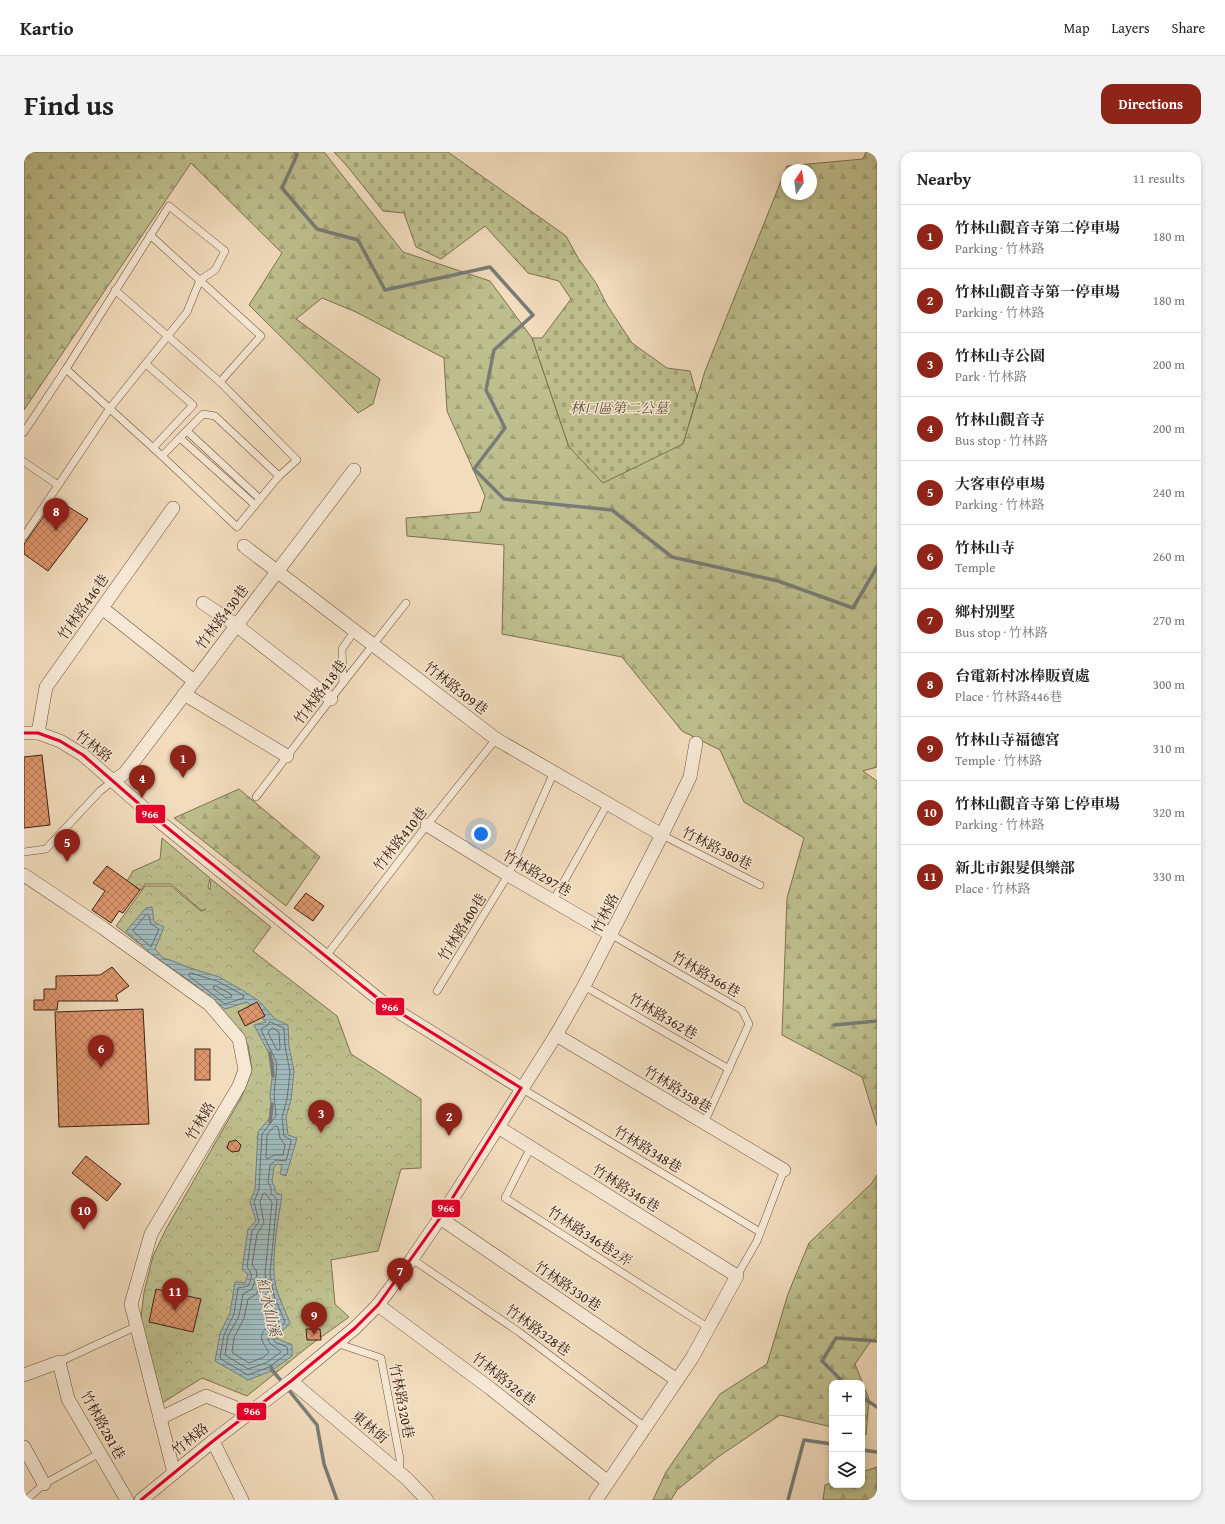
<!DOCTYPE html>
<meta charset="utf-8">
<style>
body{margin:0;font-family:"Gentium Book Plus","Noto Serif TC",serif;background:#f2f2f2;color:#222}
.controls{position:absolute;right:12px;bottom:12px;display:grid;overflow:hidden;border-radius:8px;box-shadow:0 2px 6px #0003}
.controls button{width:36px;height:36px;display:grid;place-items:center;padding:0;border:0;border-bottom:1px solid #e0e0e0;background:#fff;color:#222;font:20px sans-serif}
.compass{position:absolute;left:757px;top:12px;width:36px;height:36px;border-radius:50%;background:#fff;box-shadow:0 2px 6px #0003;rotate:13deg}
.you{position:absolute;left:457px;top:682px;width:14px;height:14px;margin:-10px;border:3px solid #fff;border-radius:50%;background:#1a73e8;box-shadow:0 0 0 6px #1a73e833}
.badge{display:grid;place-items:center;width:26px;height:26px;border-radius:50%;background:#8f2418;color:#fff;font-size:13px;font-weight:700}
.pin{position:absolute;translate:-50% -33px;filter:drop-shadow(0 1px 2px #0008)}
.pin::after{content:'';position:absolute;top:21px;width:14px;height:12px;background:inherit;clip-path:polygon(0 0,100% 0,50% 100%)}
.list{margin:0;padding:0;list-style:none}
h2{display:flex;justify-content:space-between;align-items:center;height:52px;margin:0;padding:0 16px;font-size:17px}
h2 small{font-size:13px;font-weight:400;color:#767676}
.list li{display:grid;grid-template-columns:26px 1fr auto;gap:12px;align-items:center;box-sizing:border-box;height:64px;padding:0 16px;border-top:1px solid #e0e0e0}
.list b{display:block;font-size:15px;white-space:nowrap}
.list p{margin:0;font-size:13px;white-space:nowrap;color:#767676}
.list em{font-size:13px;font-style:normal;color:#767676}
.icon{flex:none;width:22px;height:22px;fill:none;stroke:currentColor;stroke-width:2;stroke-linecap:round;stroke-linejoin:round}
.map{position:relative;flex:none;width:853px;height:1348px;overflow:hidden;border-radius:12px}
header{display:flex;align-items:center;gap:24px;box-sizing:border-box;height:56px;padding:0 20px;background:#fff;border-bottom:1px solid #e0e0e0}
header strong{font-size:19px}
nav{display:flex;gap:22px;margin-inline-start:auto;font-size:14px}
.intro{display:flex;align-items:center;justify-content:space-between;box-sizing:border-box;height:96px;padding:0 24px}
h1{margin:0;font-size:28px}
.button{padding:10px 18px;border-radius:12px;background:#8f2418;color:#fff;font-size:14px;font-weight:700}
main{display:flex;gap:24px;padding:0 24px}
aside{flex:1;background:#fff;border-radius:12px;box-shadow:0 2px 6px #0003}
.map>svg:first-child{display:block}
.forest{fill:url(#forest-firs);stroke:#7f704e;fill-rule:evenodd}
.cemetery{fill:url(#cemetery-stones);stroke:#7f704e}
.park{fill:url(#park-crowns);stroke:#7f704e}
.water{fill:url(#water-rules);stroke:#797c76}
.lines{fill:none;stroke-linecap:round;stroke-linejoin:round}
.shore{stroke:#706c65;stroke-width:1}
.stream{stroke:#797c76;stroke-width:3.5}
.building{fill:url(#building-cross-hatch);stroke:#40200f}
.lane-casing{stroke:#6c4f3a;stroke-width:8}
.street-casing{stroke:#6c4f3a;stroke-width:14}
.lane{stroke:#f6e8d4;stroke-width:7}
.street{stroke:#f6e8d4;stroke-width:13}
.bus-1-casing{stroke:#f6e8d4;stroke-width:6}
.bus-1{stroke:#e4002b;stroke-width:3}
.labels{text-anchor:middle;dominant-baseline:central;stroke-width:3;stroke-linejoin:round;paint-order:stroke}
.park-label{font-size:14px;font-style:italic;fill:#60482f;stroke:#f6e8d4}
.street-label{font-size:14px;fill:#40200f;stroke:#f6e8d4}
.water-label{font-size:15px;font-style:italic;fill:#5c4e43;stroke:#f6e8d4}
.line-badge{stroke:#f6e8d4;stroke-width:1.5}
.badge-label{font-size:11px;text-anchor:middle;font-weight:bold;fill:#fff}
</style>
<header>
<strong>Kartio</strong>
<nav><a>Map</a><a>Layers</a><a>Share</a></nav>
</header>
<div class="intro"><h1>Find us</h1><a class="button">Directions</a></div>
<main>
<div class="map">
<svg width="853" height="1348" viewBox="0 0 853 1348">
<defs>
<pattern id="forest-firs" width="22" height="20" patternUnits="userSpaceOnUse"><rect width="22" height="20" fill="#bebf8e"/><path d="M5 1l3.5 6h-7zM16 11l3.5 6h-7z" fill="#a4a479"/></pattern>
<pattern id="cemetery-stones" width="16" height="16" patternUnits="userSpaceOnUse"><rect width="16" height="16" fill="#bebf8e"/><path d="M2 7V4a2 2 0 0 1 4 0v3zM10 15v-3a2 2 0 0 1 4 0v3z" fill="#a4a479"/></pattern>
<pattern id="park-crowns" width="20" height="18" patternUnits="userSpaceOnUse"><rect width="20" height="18" fill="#bebf8e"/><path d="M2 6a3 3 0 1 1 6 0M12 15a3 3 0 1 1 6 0" fill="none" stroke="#a4a479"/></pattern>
<pattern id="water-rules" width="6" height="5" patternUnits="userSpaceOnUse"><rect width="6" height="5" fill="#9fb9bb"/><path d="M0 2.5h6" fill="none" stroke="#839696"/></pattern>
<pattern id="building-cross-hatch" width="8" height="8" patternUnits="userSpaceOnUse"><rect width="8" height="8" fill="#de966d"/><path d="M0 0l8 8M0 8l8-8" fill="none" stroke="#b57a58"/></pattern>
</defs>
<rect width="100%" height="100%" fill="#f1dcbd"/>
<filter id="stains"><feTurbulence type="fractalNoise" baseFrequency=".005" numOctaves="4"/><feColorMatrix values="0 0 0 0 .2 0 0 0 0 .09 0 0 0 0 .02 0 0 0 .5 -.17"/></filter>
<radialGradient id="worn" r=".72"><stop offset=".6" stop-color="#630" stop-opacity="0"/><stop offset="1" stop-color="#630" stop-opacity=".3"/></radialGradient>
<g class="forest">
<path d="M0,0H300L379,100L466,129L508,186L545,295L659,292L681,219L763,14L839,7L842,0H853V615L839,619L853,629V974L838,925L758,883L763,746L780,686L720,650L696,598L658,579L598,505L478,482L480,393L383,384L382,366L456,360L461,344L423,259L420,206L332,160L298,146L272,167L356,227L349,252L334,261L225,153L258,101L167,11L0,258ZM763,18H787V42H763Z"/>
<polygon points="215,637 296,705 262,754 150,666"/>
<polygon points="853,1023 853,1185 847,1189 831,1212 845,1247 842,1283 838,1282 838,1231 808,1231 808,1275 756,1263 694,1305 653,1338 647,1348 629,1348 642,1320 696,1242 743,1212 764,1142 785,1091 848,1031"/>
<polygon points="853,1315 853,1348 799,1348 801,1333 808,1331 808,1333 838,1333 838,1320"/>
</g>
<polygon class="cemetery" points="310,0 424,0 542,84 554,106 572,131 583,153 608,191 643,216 666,219 673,244 659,292 579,331 545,295 508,186 518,186 547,147 535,129 504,121 461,74 417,107 392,95 380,61 359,59 323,14"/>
<polygon class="park" points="138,686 186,726 184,735 186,738 187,727 247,775 229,799 313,864 327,902 397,947 397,1016 377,1017 354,1099 307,1108 311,1152 325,1165 285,1194 223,1244 178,1226 135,1253 116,1174 120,1140 129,1104 142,1077 218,944 228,918 224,893 207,868 178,839 92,774 121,734 147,734 177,759 182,757 178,759 147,732 121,732 117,738 103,729 109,719 136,707"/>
<path class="water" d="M128,755L130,770L140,775L131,797L139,806L149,809L163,815L195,825L218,838L235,849L251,867L264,873L265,894L270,919L267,948L262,965L264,983L273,986L262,1024L256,1022L258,1013L253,1012L250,1015L248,1030L251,1035V1040L258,1043C254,1069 249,1095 250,1121C250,1138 260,1155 266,1171L252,1186L268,1193V1204L247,1219L224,1228L191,1209L196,1181L206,1161L211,1130L221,1131L224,1122L218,1118L224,1077L232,1069L226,1050L231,1037L234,980L248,963L246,943L250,911L230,873L242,870L223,850L201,857L167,830L127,802L102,779L122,756Z"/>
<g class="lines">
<g class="shore">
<polygon points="123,762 125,764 127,772 135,777 127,795 109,779"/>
<polygon points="167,821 193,829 219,843 220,846 201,852 165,824 165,822"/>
<polygon points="190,834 192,834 207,842 208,845 202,846 190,837"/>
<path d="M246,870L260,876L261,894L266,920L263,947L258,965L260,984L267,988V990L262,1009L252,1008L246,1013L244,1030L247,1036V1042L253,1047L246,1122L250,1144L261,1170L250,1183L249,1186L251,1190L263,1195L264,1201L245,1215L224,1223L197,1207L196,1205L200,1183L210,1162L214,1136L224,1134C229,1125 228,1122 223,1115L228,1079L235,1070L230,1050L235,1037L238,982L252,964L250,943L253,911L237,878L238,876L243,874Z"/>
<polygon points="249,876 255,880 256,896 255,898 253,898 244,881 245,879"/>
<polygon points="251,974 254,975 256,986 261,993 259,1003 251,1003 243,1007 242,1006 243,983"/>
<path d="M241,1041L248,1050L241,1122L245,1145L255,1169L246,1180L244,1187C246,1195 253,1194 257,1200L242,1211L224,1217L201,1203L204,1184L215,1164L219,1142L228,1137L233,1123L232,1118L228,1113L233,1082L240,1071L236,1050L239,1042Z"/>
<path d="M235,1138L238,1139L240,1148L248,1167C239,1184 231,1180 245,1200L240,1205L225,1211L209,1201L208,1200L210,1186L220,1166L224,1147L231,1143Z"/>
</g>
<g class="stream">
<polyline points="271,0 273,3 258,36 293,77 334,88 361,138 466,115 509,163 470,198 462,238 481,276 450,317 480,347 588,358 648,405 754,429 829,456 853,415"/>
<polyline points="810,873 853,869"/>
<polyline points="246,901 249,924"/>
<polyline points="246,970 248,952"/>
<polyline points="247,1214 248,1218 259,1231"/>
<polyline points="820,1231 798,1209 812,1186 853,1189"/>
<polyline points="263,1236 293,1273 300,1312 313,1348"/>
<polyline points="838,1245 853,1255"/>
<polyline points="838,1298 853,1300"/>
<polyline points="764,1348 780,1288 808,1292"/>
</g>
</g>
<g class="building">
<polygon points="32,347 64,367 24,419 0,402 0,392"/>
<polygon points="18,603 26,673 0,676 0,605"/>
<polygon points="83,714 116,738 99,761 95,759 87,771 68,758 81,739 69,731"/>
<polygon points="282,741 300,754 289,769 270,756"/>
<polygon points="88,815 105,834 92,843 94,849 34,849 33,858 10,858 10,848 20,848 20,837 32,837 32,824 76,823"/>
<polygon points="233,850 241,864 221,874 214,860"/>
<polygon points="119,857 125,972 35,975 31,860"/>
<rect x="171" y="897" width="15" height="31"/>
<polygon points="212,988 217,993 215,999 208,1000 203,996 205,990"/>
<polygon points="62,1004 97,1032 83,1049 48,1021"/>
<polygon points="132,1137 177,1147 169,1180 125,1170"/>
<polygon points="282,1177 296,1177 297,1188 283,1188"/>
</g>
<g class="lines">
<defs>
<g id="lane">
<polyline points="91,138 196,230"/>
<polyline points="122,212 169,253 129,296"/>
<polyline points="42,217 138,304 213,375 255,324 273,308 196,230 237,184 126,83"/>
<polyline points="163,279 236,347"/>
<polyline points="0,280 42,217 145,54 201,99 191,118 176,128 163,160 86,256 0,384"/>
<polyline points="156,286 231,353"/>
<polyline points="138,304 179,262 191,264 255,324"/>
<polyline points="0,310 34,333"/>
<polyline points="319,531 318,497 331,478"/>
<polyline points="232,645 319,531 382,451"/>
<polyline points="638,683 736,733"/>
<polyline points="0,700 22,697 76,639 89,629"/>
<polyline points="529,749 584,651"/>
<polyline points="588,783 718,858 725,872 680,971"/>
<polyline points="302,804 403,673 472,587"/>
<polyline points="560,834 705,917"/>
<polyline points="413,839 484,723 530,620"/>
<polyline points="497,936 736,1080"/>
<polyline points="507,995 481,1046 685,1176"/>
<polyline points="388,1107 495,1180 621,1275"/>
<polyline points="713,1124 733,1089 760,1018"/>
<polyline points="312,1191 357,1206 376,1307 375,1320"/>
<polyline points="35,1210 113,1174"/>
<polyline points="2,1348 20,1332 76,1301"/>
</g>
<g id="street">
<polyline points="220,394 472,587 638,683"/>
<polyline points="179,451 212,473 307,547"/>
<polyline points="78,456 170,529"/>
<polyline points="160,542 263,604"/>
<polyline points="0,581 14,581 36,589 59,603 130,665 357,849 497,936"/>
<polyline points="14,581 22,535 149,356"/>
<polyline points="89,629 101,621 330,318"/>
<polyline points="403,673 484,723 588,783"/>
<polyline points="0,723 79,776 185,852 215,887 221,918 215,934 127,1082 107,1152 150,1321"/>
<polyline points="532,883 760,1018"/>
<polyline points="474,975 713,1124 668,1206 572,1348"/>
<polyline points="416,1066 653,1228"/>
<polyline points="354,1153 467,1237 584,1330"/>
<polyline points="0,1223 35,1210 44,1247 103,1348"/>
<polyline points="267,1229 383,1327 403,1348"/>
<polyline points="136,1266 182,1244 225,1261"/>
<polyline points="189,1289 218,1348"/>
<polyline points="0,1295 20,1332"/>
<polyline points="117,1348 189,1289 267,1229 331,1176 354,1153 388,1107 416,1066 474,975 532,883 560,834 638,683 666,625 672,591"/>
</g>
</defs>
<use href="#lane" class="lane-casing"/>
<use href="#street" class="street-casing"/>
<use href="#lane" class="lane"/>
<use href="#street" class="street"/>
<defs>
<g id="bus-1">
<polyline points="0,581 14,581 36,589 59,603 130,665 357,849 497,936"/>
<polyline points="117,1348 189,1289 267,1229 331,1176 354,1153 416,1066 497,936"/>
</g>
</defs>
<use href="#bus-1" class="bus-1-casing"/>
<use href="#bus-1" class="bus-1"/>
</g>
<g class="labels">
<g class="park-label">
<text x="595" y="256">林口區第二公墓</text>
</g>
<g class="street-label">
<text transform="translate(59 455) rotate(-55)">竹林路446巷</text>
<text transform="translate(198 465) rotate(-53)">竹林路430巷</text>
<text transform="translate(432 536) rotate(38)">竹林路309巷</text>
<text transform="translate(296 540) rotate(-53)">竹林路418巷</text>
<text transform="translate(70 594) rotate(37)">竹林路</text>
<text transform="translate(376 687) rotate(-52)">竹林路410巷</text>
<text transform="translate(693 696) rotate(27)">竹林路380巷</text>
<text transform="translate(513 721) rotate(30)">竹林路297巷</text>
<text transform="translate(581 761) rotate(-63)">竹林路</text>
<text transform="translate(438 775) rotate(-58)">竹林路400巷</text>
<text transform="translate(682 822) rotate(30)">竹林路366巷</text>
<text transform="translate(639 864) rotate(30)">竹林路362巷</text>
<text transform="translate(654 937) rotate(31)">竹林路358巷</text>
<text transform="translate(176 969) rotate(-59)">竹林路</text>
<text transform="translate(624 997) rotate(31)">竹林路348巷</text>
<text transform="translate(602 1036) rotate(32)">竹林路346巷</text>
<text transform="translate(566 1084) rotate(33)">竹林路346巷2弄</text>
<text transform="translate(544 1134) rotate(34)">竹林路330巷</text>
<text transform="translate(514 1178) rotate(36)">竹林路328巷</text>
<text transform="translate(480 1227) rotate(38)">竹林路326巷</text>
<text transform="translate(378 1249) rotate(79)">竹林路320巷</text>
<text transform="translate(79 1273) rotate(61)">竹林路281巷</text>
<text transform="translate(346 1275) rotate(40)">東林街</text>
<text transform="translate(166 1287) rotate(-39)">竹林路</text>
</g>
<g class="water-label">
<text transform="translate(245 1155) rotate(77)">紅水仙溪</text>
</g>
</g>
<g class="line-badge">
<rect x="111" y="652" width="31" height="20" rx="4" fill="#e4002b"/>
<rect x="351" y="845" width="30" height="19" rx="4" fill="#e4002b"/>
<rect x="407" y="1047" width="30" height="19" rx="4" fill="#e4002b"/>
<rect x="212" y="1250" width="31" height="19" rx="4" fill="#e4002b"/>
</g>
<g class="badge-label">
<text x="126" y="666">966</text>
<text x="366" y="859">966</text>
<text x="422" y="1060">966</text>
<text x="228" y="1263">966</text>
</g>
<rect width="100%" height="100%" filter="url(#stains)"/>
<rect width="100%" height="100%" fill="url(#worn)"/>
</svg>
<div class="controls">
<button>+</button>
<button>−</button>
<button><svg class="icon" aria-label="layers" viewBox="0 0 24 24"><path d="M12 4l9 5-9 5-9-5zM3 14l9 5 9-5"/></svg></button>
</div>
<svg class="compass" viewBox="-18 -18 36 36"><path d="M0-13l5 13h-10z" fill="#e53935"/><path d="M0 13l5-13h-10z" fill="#767676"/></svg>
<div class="you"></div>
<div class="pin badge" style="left:159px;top:626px">1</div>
<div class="pin badge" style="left:425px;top:984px">2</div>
<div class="pin badge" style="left:297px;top:981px">3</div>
<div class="pin badge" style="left:118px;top:646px">4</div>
<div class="pin badge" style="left:43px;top:710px">5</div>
<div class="pin badge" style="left:77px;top:916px">6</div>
<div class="pin badge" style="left:376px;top:1139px">7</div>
<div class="pin badge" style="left:32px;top:379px">8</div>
<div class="pin badge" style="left:290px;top:1183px">9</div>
<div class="pin badge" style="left:60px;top:1078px">10</div>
<div class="pin badge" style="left:151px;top:1159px">11</div>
</div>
<aside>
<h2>Nearby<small>11 results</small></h2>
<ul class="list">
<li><span class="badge">1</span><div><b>竹林山觀音寺第二停車場</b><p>Parking · 竹林路</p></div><em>180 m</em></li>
<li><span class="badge">2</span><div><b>竹林山觀音寺第一停車場</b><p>Parking · 竹林路</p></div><em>180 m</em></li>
<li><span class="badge">3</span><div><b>竹林山寺公園</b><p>Park · 竹林路</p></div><em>200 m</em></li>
<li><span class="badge">4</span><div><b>竹林山觀音寺</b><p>Bus stop · 竹林路</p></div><em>200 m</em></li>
<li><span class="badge">5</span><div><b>大客車停車場</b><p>Parking · 竹林路</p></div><em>240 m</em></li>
<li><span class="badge">6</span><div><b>竹林山寺</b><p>Temple</p></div><em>260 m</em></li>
<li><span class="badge">7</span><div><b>鄉村別墅</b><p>Bus stop · 竹林路</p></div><em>270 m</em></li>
<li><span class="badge">8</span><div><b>台電新村冰棒販賣處</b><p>Place · 竹林路446巷</p></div><em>300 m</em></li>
<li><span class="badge">9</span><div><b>竹林山寺福德宮</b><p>Temple · 竹林路</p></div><em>310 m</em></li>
<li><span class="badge">10</span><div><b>竹林山觀音寺第七停車場</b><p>Parking · 竹林路</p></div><em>320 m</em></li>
<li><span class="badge">11</span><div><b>新北市銀髮俱樂部</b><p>Place · 竹林路</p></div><em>330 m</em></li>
</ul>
</aside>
</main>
